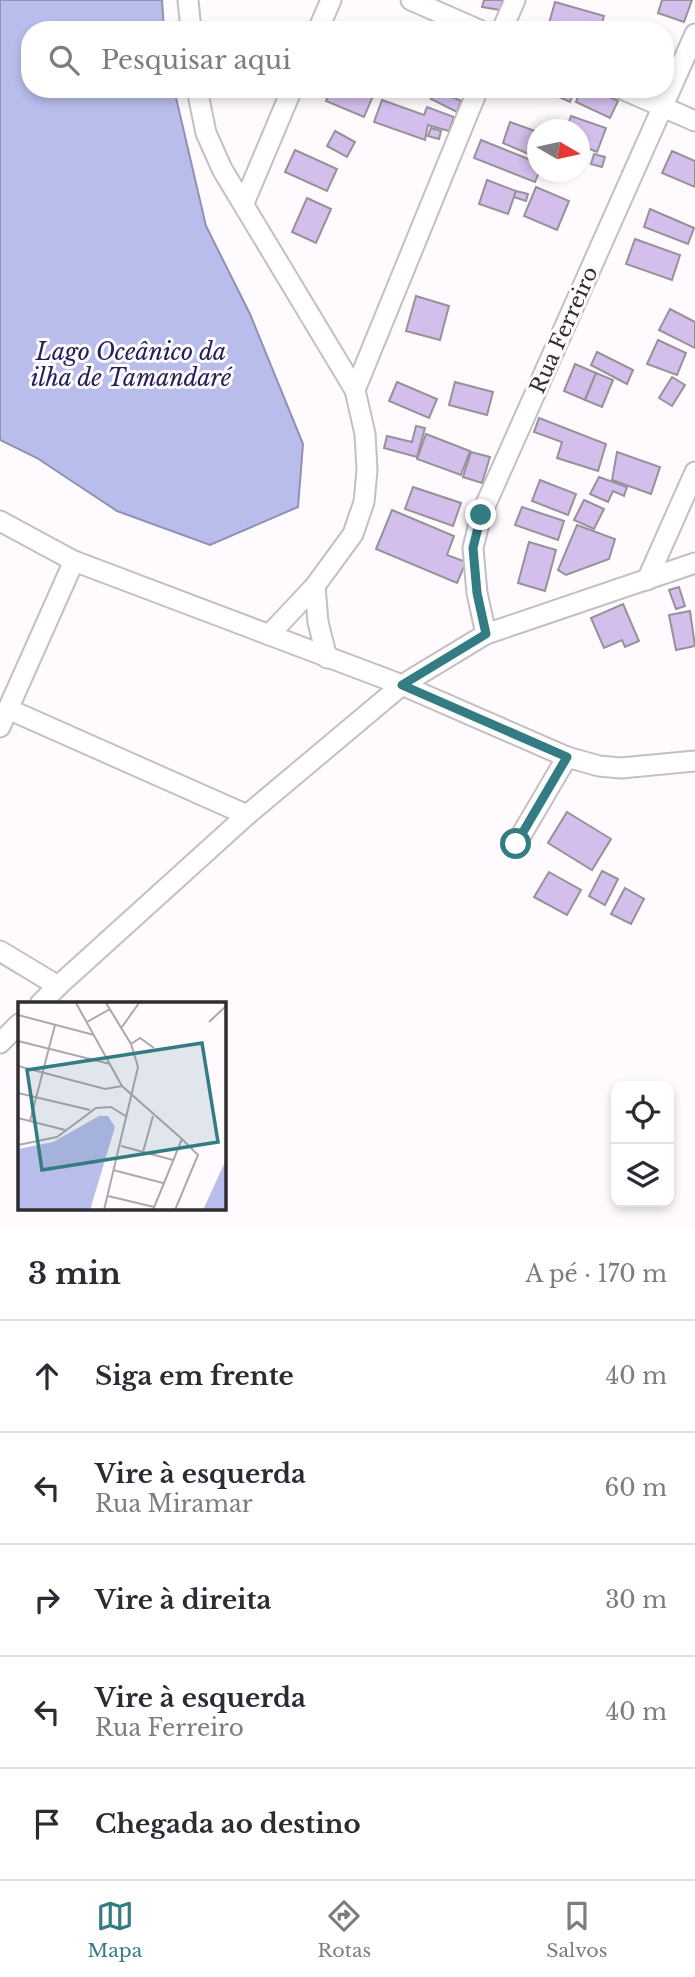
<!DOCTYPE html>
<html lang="pt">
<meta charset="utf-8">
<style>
body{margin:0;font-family:"Libre Baskerville",serif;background:#f2f2f3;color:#2b2b33}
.controls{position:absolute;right:21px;bottom:21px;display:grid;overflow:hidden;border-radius:14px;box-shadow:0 4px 10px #0003}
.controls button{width:63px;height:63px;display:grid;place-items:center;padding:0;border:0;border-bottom:2px solid #e1e1e2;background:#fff;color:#2b2b33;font:35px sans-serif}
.compass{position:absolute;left:527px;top:119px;width:63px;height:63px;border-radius:50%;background:#fff;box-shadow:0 4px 10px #0003;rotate:99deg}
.stop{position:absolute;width:21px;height:21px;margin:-16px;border:5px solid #337c83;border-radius:50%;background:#fff}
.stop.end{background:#337c83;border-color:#fff;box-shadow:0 2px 7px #0008}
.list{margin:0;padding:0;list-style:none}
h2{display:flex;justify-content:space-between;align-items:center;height:91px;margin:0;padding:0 28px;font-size:30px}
h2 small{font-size:23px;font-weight:400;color:#7c7c81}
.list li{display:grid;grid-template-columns:46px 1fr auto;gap:21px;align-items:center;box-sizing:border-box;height:112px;padding:0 28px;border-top:2px solid #e1e1e2}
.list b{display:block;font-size:26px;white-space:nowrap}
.list p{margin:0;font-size:23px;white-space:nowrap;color:#7c7c81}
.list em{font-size:23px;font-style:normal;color:#7c7c81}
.icon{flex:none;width:38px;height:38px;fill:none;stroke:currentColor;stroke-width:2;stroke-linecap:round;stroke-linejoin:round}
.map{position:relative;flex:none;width:695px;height:1228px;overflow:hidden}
.search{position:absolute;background:#fff;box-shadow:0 4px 10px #0003;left:21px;right:21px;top:21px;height:77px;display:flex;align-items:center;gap:18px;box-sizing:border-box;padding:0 24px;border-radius:28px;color:#7c7c81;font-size:26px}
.sheet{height:651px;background:#fff}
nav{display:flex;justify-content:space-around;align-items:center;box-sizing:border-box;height:98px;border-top:2px solid #e1e1e2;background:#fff;font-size:19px;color:#7c7c81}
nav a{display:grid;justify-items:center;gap:4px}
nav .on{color:#337c83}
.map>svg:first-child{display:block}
.water{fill:#b8bdec;stroke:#8f92b3;stroke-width:2}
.building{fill:#d3beec;stroke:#959398;stroke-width:2}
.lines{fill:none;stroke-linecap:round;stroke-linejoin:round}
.street-casing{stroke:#c3bfc3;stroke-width:23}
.street{stroke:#fff;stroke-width:19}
.route{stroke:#337c83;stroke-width:9}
.labels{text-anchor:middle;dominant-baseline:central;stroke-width:6;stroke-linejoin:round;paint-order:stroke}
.street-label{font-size:21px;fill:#2f2d2f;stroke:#fffafe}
.water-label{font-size:23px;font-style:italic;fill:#222057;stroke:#fffafe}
.inset-road{fill:none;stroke:#aca8ab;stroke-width:2}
.view{fill:#337c83;fill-opacity:0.15;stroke:#337c83;stroke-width:3.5}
.inset-edge{fill:none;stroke:#2f2d2f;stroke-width:3.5}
</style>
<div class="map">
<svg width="695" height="1228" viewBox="0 0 695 1228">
<rect width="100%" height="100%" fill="#fffafe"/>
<polygon class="water" points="0,0 162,0 164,30 30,30 30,89 174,89 206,226 250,314 303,444 298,507 210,545 117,511 37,458 0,440"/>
<g class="building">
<polygon points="484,0 503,0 500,10 482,7"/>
<polygon points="662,0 692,0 684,22 658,13"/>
<polygon points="555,2 604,16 600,30 547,30"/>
<polygon points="331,89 358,89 373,96 364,117 326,101"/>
<polygon points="541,89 575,89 570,102"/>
<polygon points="581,89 592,89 618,101 610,118 576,102"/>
<polygon points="438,90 461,101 457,112 431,99"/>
<polygon points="382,100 424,115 427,107 454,117 449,131 428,125 425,140 374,122"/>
<polygon points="571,116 606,128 597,152 580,145 580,130 566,130"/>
<polygon points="510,122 538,132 538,158 503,143"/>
<polygon points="431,128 441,131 439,139 428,136"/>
<polygon points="335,131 355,142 347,157 327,146"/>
<polygon points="481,140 538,163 538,172 539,172 535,182 474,158"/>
<polygon points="295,150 337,169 327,191 285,172"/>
<polygon points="672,151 695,161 695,187 662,173"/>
<polygon points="594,154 605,157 602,167 591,164"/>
<polygon points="487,180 516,191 508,214 479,204"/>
<polygon points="536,187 569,201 557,230 524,216"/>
<polygon points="516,191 528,194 526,201 514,197"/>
<polygon points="307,198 331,209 316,243 292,232"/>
<polygon points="650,209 694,228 688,244 644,227"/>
<polygon points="635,239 680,255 672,280 626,264"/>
<polygon points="416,296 449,306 440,340 406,331"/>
<polygon points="670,309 695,322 695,348 659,330"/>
<polygon points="658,340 686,353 677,375 647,364"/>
<polygon points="597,352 633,370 627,384 591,365"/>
<polygon points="575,364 596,373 585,400 564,391"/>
<polygon points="596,373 613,380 602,407 585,400"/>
<polygon points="672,377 685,385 672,406 659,398"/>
<polygon points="397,382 437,399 429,418 389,401"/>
<polygon points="455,382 493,392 487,415 449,405"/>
<polygon points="539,418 606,444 598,471 557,458 562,442 534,432"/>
<polygon points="416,426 425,428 417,457 384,448 387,436 412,442"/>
<polygon points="426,434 470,451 461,475 417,459"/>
<polygon points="471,452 490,457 482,483 463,477"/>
<polygon points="617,452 660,467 651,494 612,480"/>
<polygon points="599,477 627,487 624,496 613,491 608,502 590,494"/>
<polygon points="540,480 576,494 568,515 532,501"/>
<polygon points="413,487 461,503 453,526 405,509"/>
<polygon points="584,500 604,509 594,529 574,520"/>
<polygon points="522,507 564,521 558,540 515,525"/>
<polygon points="392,510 454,536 447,555 466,562 457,583 376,549"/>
<polygon points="577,525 615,539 609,559 566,575 558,570"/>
<polygon points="529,542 556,550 545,591 518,583"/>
<polygon points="679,587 685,606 676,609 669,590"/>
<polygon points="623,604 639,641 625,647 622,640 604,648 591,618"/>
<polygon points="690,611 695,646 676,650 669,615"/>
<polygon points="567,812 611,839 592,870 548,843"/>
<polygon points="602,871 618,879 605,905 589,896"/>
<polygon points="549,872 581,890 567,915 534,897"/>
<polygon points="625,888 644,899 631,924 611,914"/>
</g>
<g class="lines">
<defs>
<g id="street">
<polyline points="188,0 191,30"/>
<polyline points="411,0 479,30"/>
<polyline points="318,30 331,0"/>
<polyline points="502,30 515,0"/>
<polyline points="197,89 206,133 222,169 355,390 365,434 367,470 364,502 353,534 315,586 269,635"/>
<polyline points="622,89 695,121"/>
<polyline points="244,203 292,89"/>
<polyline points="355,390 478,89"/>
<polyline points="0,521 74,561 402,685 567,757 599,766 621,768 695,761"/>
<polyline points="647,580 695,472"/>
<polyline points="315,586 318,622 327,658"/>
<polyline points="486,634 477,593 473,548 481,515 695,34"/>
<polyline points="8,709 247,815"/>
<polyline points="0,727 74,561"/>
<polyline points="516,844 567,757"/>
<polyline points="0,951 58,986 247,815 402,685 486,634 695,563"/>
<polyline points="40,1004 58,986"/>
<polyline points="0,1043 19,1024"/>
</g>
</defs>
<use href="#street" class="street-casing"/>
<use href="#street" class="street"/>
</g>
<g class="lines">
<polyline class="route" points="481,515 473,548 477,593 486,634 402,685 567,757 516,844"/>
</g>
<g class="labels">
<g class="street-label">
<text transform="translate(564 330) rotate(-66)">Rua Ferreiro</text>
</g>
<g class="water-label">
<text x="131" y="352">Lago Oceânico da<tspan x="131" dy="26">ilha de Tamandaré</tspan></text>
</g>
</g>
<g transform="translate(18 1002)">
<rect width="208" height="208" fill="#fffafe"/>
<path d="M81,114H90L97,125L72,208H0V147L35,140ZM208,158V208H185Z" fill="#b8bdec"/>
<path class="inset-road" d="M58,1L104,84L164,137L135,208M0,13L76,33M69,20L92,7M191,20L208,4M104,25L121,1M0,39L92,62M113,42L122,36L136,46M0,64L87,87L104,84M0,91L72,108M0,116L47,128M12,119L37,23M0,143L39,135L78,106L93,105L109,115M103,144L155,158M125,150L135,114M95,168L145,181M90,194L136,205M86,208L120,65L113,42L88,1M157,208L180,153L164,137"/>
<path class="view" d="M184,41L200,140L24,168L9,68Z"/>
<rect width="208" height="208" class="inset-edge"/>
</g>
</svg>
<div class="controls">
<button><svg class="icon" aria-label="locate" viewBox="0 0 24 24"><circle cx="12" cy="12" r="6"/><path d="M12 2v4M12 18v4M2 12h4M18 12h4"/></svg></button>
<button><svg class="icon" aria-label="layers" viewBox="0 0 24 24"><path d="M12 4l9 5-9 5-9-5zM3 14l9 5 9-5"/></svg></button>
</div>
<svg class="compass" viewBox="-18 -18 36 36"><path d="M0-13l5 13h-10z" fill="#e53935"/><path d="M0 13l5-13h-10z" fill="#7c7c81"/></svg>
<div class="stop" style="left:516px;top:844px"></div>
<div class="stop end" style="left:481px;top:515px"></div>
<div class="search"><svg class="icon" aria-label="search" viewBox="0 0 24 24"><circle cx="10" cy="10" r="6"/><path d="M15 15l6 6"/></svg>Pesquisar aqui</div>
</div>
<section class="sheet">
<h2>3 min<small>A pé · 170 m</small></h2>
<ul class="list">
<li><svg class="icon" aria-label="ahead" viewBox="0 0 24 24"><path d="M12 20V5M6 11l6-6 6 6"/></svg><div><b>Siga em frente</b></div><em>40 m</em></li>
<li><svg class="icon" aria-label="left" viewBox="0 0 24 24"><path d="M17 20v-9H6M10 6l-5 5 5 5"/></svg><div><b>Vire à esquerda</b><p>Rua Miramar</p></div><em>60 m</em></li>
<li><svg class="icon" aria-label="right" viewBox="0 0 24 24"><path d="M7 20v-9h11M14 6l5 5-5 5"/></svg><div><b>Vire à direita</b></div><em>30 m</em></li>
<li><svg class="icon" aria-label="left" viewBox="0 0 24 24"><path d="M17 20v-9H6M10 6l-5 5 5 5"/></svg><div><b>Vire à esquerda</b><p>Rua Ferreiro</p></div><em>40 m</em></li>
<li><svg class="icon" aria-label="arrive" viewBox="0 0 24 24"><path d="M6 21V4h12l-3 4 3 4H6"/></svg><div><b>Chegada ao destino</b></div></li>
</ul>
</section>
<nav>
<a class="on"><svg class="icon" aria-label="map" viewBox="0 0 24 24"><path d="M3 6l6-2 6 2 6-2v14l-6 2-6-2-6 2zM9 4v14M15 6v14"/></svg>Mapa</a>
<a><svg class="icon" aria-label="directions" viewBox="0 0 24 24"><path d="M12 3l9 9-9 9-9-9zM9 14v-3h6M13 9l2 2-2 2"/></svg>Rotas</a>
<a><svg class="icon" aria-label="saved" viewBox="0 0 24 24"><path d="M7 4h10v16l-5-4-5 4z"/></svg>Salvos</a>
</nav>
